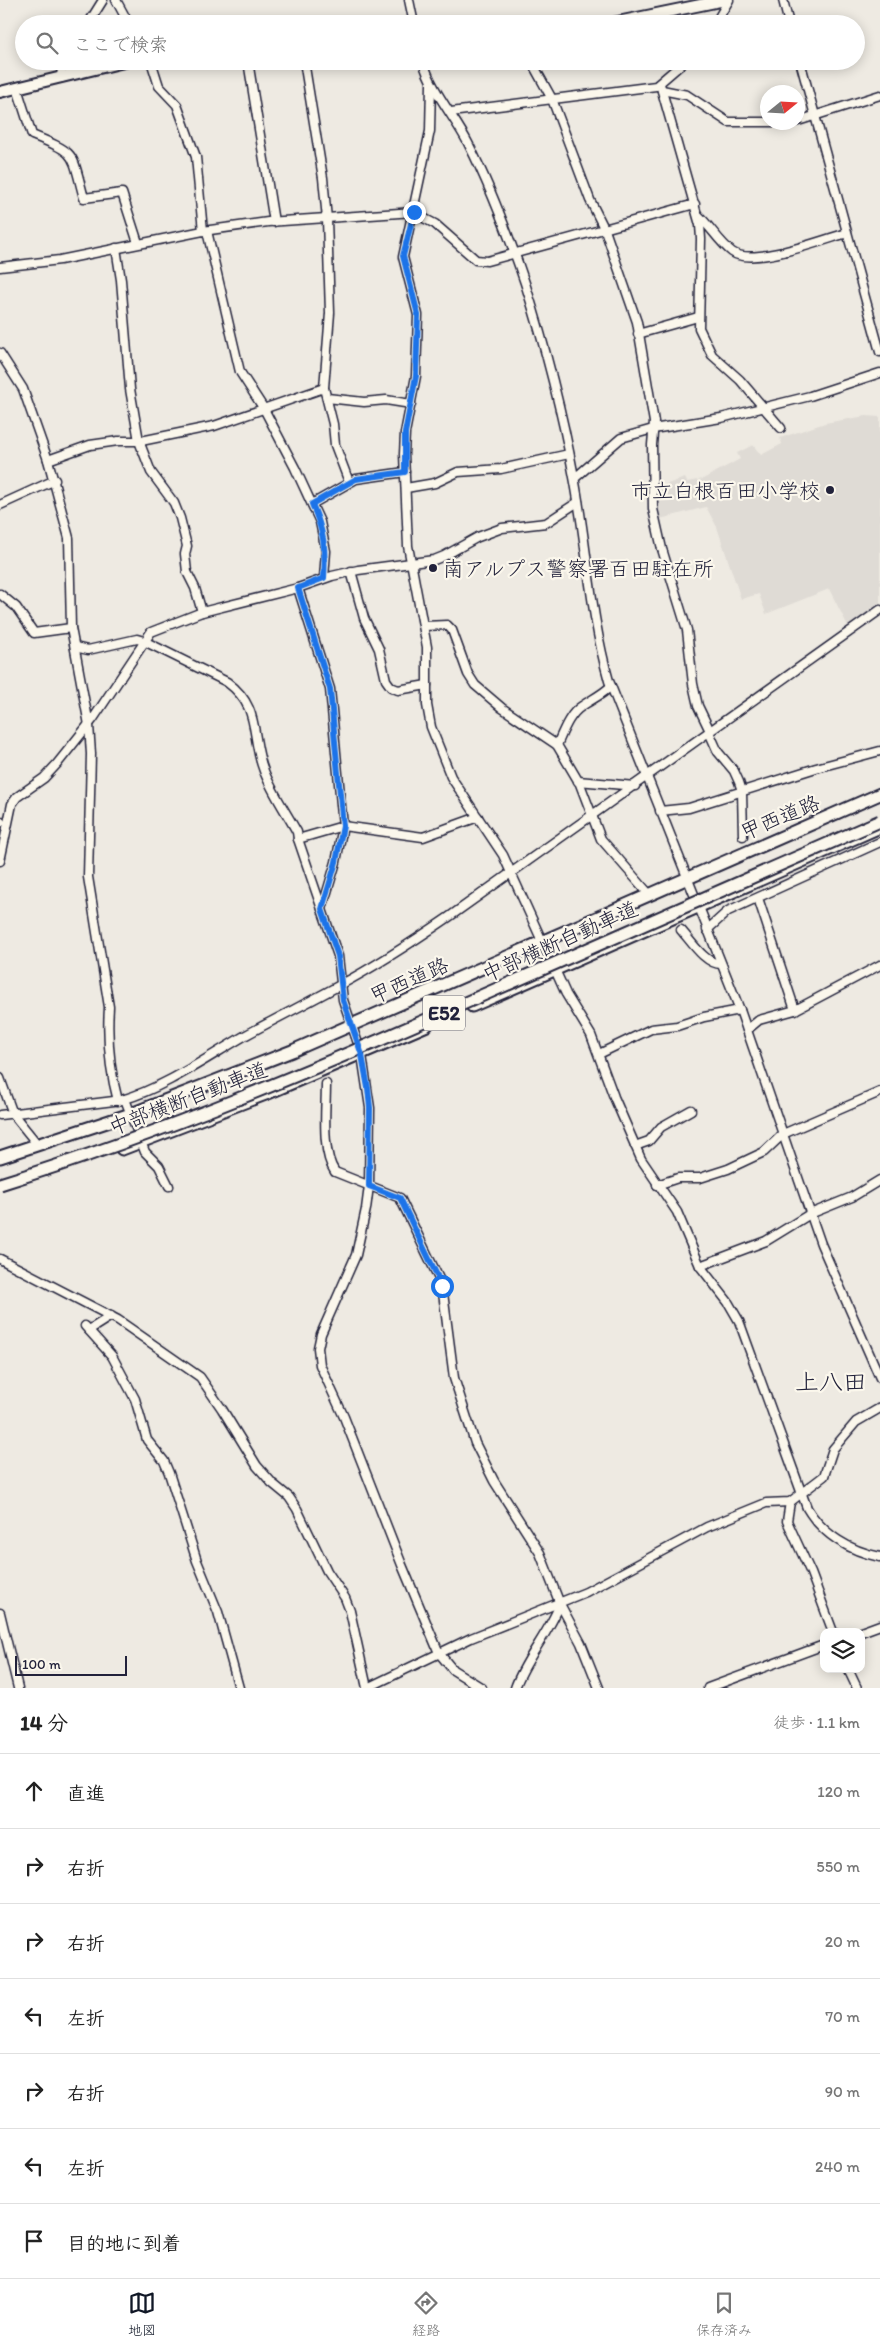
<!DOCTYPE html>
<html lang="ja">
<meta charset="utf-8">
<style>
body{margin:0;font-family:Itim,"Klee One",sans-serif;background:#f2f2f2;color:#222}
.controls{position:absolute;right:15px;bottom:15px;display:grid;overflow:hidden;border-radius:10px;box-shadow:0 2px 12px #0003}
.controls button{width:45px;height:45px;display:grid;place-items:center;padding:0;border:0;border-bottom:1px solid #e0e0e0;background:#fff;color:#222;font:25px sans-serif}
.compass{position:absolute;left:760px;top:85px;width:45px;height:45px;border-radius:50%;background:#fff;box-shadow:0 2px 12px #0003;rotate:72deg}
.scale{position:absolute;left:15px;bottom:12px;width:112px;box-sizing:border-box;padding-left:5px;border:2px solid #22223b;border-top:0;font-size:14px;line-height:18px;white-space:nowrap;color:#22223b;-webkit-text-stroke:4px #fbf7ec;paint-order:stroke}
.stop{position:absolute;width:15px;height:15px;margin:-11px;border:4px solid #1a73e8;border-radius:50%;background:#fff}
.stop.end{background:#1a73e8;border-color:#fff;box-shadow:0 1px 5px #0008}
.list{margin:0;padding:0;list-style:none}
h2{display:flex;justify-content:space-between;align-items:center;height:65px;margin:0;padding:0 20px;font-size:21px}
h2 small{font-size:16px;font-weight:400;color:#767676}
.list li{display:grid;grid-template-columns:32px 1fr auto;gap:15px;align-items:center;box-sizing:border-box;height:75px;padding:0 20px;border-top:1px solid #e0e0e0}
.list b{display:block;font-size:19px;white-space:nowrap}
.list em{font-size:16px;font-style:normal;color:#767676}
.icon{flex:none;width:28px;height:28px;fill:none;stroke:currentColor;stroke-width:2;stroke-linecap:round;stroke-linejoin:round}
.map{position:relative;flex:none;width:880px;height:1688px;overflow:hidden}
.search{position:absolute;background:#fff;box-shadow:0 2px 12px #0003;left:15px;right:15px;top:15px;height:55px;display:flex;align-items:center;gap:12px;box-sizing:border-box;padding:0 18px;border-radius:28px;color:#767676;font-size:19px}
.sheet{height:590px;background:#fff}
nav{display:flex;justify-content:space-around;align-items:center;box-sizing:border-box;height:70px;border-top:1px solid #e0e0e0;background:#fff;font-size:14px;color:#767676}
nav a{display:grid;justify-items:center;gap:2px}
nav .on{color:#111827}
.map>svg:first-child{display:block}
.built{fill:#dfdbd5}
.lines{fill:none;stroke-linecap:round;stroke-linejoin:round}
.minor-casing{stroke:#22223b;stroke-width:11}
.major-casing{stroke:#22223b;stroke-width:14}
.highway-casing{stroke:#22223b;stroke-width:15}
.minor{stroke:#fbf7ec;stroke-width:8}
.major{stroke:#fbf7ec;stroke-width:10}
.highway{stroke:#fbf7ec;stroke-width:11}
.highway-bridge-casing{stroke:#22223b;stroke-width:15;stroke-linecap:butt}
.highway-bridge{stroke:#fbf7ec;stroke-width:11}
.route{stroke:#1a73e8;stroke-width:6}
.poi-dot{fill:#22223b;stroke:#fbf7ec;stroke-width:2}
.labels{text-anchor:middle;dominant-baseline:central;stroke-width:4.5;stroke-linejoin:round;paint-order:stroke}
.shield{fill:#fbf7ec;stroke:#636270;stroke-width:1}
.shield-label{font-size:20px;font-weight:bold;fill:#22223b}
.poi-label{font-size:21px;fill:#22223b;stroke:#fbf7ec;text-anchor:end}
.street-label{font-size:21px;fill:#22223b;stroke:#fbf7ec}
.quarter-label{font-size:24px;fill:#22223b;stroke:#fbf7ec}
</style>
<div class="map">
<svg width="880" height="1688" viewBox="0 0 880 1688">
<rect width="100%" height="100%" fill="#eeeae2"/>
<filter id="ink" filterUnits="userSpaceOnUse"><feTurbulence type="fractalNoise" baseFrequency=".02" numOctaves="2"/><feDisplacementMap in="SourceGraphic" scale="10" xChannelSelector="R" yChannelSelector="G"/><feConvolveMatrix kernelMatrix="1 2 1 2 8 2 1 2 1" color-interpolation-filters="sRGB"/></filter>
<g filter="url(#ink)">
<polygon class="built" points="866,416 880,417 880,605 849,628 829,589 766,614 759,594 741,599 717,527 706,507 660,519 655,488 685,478 687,482 703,479 740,459 737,453 753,445 761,455 782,444 780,438 825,423"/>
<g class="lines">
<defs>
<g id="minor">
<polyline points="116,0 129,24"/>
<polyline points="409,0 414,24"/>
<polyline points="783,0 789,24"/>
<polyline points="88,24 103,0"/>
<polyline points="715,24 729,0"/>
<polyline points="151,61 159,86 177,105 196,157 203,231"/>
<polyline points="248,61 274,222"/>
<polyline points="304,61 323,178 327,219 330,313 324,388 333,424 335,445 349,482"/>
<path d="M423,61C431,90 454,116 468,143C491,188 509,236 525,283C545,346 562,412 574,477C587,545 590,614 609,681L740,1010L821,1244L880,1378"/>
<polyline points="531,61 552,99 590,200 605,230 637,322 654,422 652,445 653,509 662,549 687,630 693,684 698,706 710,731"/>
<polyline points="800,61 880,352"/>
<polyline points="61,78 62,66 65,61"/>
<path d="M431,84L430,131L403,257L418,315L416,376L405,433L404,454L408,546L427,647V705L431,727L451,777L503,855L566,994L591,1035L614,1097L641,1159L677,1212L700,1266L728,1302L739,1321L807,1508C823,1535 850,1551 880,1557"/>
<polyline points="660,84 700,225 701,239 699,328 712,355 740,380 781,428"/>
<path d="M17,88L32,135C78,154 71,151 84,198L122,193L138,243"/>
<polyline points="662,90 687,95 728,122 790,122"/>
<polyline points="451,112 656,86 685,61"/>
<polyline points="798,121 880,95"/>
<polyline points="414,213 435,224 476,260 487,261 695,204"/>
<path d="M698,215C710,226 719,242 732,252C752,267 823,240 847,233"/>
<polyline points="207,231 240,372 264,409 295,468 320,522 326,551 324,578"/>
<polyline points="116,248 121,280 130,389 139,441 151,472 174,503 180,518 187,546 185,554 187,572 195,588 202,612"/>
<polyline points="0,267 60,260 203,231 268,222 414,212"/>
<polyline points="638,334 698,317"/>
<path d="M0,353L23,389L48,460L69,538L71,628L89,725L91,754L88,877L109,1007C107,1037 110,1071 118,1101"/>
<polyline points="327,398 364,402 386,400 411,404"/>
<polyline points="48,460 90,445 118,441 141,441 214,426 324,388"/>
<polyline points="575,478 621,438 653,429 721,418 810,396 880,373"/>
<polyline points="406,488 435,483 458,472 501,469 569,454"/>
<polyline points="312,504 356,479 405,472"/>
<polyline points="0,505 55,480"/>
<polyline points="351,571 364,618 379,649 386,680 391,687 398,690 427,685"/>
<polyline points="298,588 330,689 343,826 336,862 322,909"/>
<polyline points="0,594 16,607 34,633 71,628"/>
<polyline points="424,626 447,625 452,630 468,674 475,685 502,708 557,745 580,784 601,839 649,894"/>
<path d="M75,647L88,650L137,639L144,641L227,682C262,708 250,736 264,771C272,792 286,812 297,832L298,839L343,826L423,837L478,817"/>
<polyline points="709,732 718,752 734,771 739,782 742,791 743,836"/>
<path d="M557,745C563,732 569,714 582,706C592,699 602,695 611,686"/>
<polyline points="578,781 635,786"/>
<polyline points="660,811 689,808 816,768 880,751"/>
<polyline points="0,823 1,822"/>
<polyline points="298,839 338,956 343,1000 362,1055 370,1108 369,1186 366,1209 356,1255 321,1334 318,1348 320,1365 344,1417 402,1565 439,1653 453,1670 482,1688"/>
<polyline points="0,861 12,804 17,797 44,778 57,764 93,719 151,632 202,612 298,588 332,576 358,570 434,560 444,556 478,537 502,528 546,523 578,502"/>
<polyline points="758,898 795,1010"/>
<path d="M681,930C691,941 705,964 721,964"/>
<polyline points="707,930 728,911 880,842"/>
<polyline points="747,1030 759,1020 795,1010 880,965"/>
<polyline points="599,1054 651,1029 677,1026 704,1017 740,1010"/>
<polyline points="0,1078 13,1114 38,1145"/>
<path d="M326,1084C326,1109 321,1152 335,1172L400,1198L442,1285L454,1378L475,1443L494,1481L540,1553L560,1604L581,1643L599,1688"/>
<polyline points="125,1099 145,1152 159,1166 169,1186"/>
<path d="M0,1115L122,1100C166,1087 206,1058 246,1035C277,1018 309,1002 340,985C378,965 414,941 449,917L880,610"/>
<polyline points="635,1146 649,1141 661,1127 691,1110"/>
<polyline points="657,1185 678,1178 700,1178 728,1169 764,1152 783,1134 880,1092"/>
<polyline points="0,1259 118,1320 200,1377 222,1409 257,1466 272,1483 289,1497 297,1509 327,1571 345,1598 350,1611 367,1688"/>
<polyline points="700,1266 766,1241 810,1214 852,1197 880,1180"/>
<polyline points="85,1326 112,1356 135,1399 147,1440 164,1461 169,1473 197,1561 218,1612 239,1688"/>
<polyline points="89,1330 111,1316"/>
<polyline points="790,1502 787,1521 811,1573 833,1632"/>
<polyline points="0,1613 18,1688"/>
<polyline points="861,1632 880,1625"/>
<polyline points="848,1669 857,1688"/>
<polyline points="367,1688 471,1638 586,1592 707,1527 766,1503 790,1502 824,1476 833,1449 856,1422 880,1408"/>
<path d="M515,1688C525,1659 548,1635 560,1604"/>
<polyline points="708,1688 824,1645"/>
</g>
<g id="major">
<polyline points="608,24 725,0"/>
<polyline points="0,92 128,61"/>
</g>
<g id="highway">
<polyline points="472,1006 880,827"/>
<polyline points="122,1149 268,1093 427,1025"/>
<polyline points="0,1157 131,1114 292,1051 880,794"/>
</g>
</defs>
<use href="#minor" class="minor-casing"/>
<use href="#major" class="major-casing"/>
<use href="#highway" class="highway-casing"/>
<use href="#minor" class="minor"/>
<use href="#major" class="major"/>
<use href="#highway" class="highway"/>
<defs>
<path id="highway-bridge" d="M0,1184C168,1132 329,1063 490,992C620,935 750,878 880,821"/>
</defs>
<use href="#highway-bridge" class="highway-bridge-casing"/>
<use href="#highway-bridge" class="highway-bridge"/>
</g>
</g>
<g class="lines" filter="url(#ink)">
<path class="route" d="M414,212L403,256L418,315L416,376L405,433V472L356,479L312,504C324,532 326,548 324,578L298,588L330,689L343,826L336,862L322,909L338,956L343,1000L362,1055L368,1088L370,1108L369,1186L400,1198L442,1286"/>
</g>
<g class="poi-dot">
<circle cx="830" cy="490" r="5"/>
<circle cx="433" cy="568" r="5"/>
</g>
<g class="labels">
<rect class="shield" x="423" y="995.5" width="42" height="35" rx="4"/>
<g class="shield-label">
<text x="444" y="1013">E52</text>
</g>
<g class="poi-label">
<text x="820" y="490">市立白根百田小学校</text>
<text x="443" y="568" text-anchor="start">南アルプス警察署百田駐在所</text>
</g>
<g class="street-label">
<text transform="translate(780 817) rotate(-23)">甲西道路</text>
<text transform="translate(560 941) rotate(-24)">中部横断自動車道</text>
<text transform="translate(409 980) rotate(-24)">甲西道路</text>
<text transform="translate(188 1098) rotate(-21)">中部横断自動車道</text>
</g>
<g class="quarter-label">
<text x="831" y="1381">上八田</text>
</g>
</g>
</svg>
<div class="controls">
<button><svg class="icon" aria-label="layers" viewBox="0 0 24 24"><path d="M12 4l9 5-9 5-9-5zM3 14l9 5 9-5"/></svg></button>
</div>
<svg class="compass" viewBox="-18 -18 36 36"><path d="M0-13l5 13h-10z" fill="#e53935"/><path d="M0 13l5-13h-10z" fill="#767676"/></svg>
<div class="scale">100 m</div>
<div class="stop" style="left:442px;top:1286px"></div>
<div class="stop end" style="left:414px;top:212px"></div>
<div class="search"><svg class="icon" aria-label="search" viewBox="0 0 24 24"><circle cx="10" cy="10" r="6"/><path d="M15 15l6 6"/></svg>ここで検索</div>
</div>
<section class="sheet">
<h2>14 分<small>徒歩 · 1.1 km</small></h2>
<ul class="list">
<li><svg class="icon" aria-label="ahead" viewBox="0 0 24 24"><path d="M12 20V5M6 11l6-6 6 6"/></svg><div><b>直進</b></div><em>120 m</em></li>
<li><svg class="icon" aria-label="right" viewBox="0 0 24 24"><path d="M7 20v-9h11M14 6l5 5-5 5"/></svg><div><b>右折</b></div><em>550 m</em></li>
<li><svg class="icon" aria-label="right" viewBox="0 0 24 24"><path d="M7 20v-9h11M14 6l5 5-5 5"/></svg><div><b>右折</b></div><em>20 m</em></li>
<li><svg class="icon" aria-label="left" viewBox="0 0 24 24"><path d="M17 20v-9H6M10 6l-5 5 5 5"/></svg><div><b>左折</b></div><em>70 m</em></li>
<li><svg class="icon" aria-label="right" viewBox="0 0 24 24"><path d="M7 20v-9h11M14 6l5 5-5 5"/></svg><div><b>右折</b></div><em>90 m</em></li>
<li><svg class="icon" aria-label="left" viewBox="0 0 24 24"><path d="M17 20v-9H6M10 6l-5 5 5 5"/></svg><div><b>左折</b></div><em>240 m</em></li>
<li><svg class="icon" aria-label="arrive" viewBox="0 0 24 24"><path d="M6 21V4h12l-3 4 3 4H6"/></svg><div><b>目的地に到着</b></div></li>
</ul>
</section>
<nav>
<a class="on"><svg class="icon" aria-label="map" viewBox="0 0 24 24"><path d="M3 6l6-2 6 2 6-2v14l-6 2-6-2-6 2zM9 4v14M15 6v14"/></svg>地図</a>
<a><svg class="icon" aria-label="directions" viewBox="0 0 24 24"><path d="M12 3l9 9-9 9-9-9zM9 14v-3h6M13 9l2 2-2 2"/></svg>経路</a>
<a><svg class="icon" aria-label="saved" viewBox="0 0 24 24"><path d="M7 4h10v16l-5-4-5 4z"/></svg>保存済み</a>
</nav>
